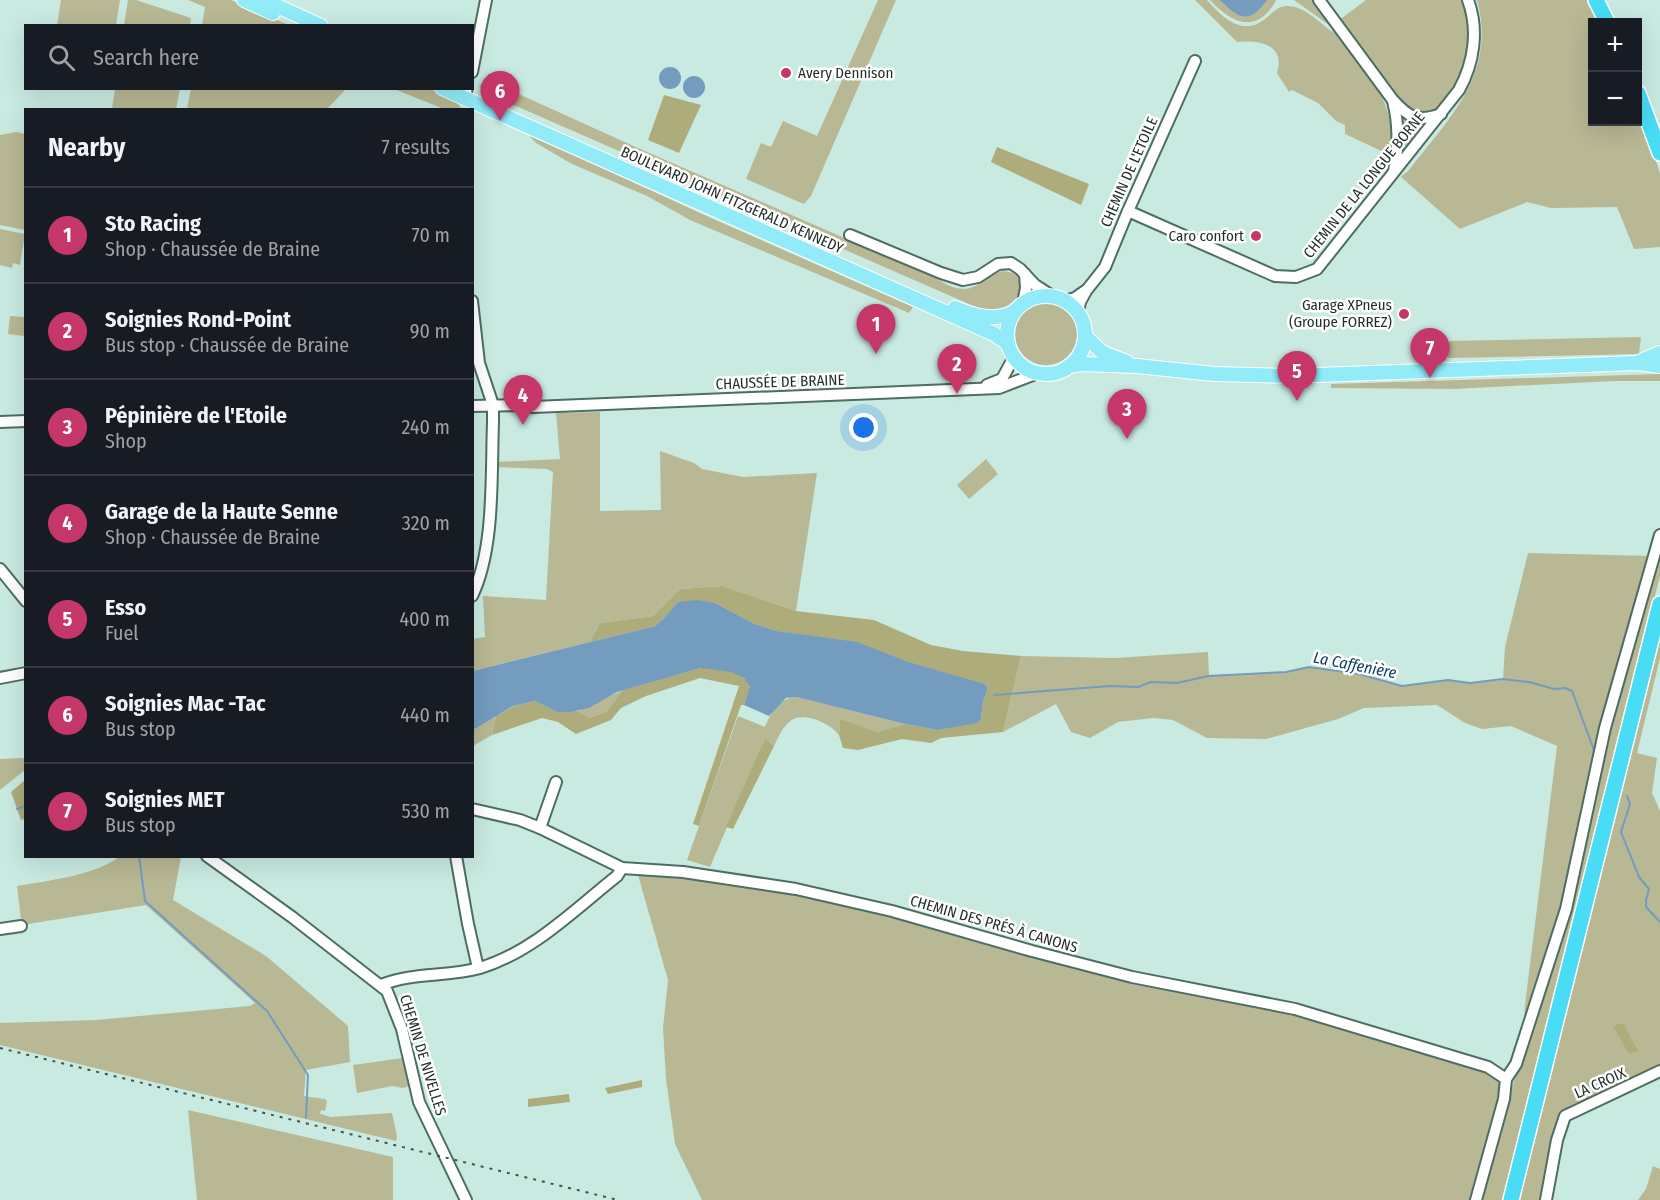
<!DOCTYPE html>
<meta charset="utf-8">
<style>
body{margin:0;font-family:"Fira Sans Condensed",sans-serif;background:#242831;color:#f1f3f6}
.controls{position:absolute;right:18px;top:18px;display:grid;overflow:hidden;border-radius:0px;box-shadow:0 6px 24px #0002}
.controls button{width:54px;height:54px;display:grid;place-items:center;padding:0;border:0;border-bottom:2px solid #363941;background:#171b24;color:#f1f3f6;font:30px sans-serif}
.you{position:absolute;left:864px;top:428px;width:21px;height:21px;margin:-15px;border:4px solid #fff;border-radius:50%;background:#1a73e8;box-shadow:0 0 0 9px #1a73e833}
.badge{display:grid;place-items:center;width:39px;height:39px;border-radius:50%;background:#c43768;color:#fff;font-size:20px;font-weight:700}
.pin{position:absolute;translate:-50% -50px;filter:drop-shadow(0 2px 3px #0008)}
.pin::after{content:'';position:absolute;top:32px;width:21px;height:18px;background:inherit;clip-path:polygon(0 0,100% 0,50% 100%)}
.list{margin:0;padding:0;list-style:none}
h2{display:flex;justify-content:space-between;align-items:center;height:78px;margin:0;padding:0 24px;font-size:26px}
h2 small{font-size:20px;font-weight:400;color:#9ea1a6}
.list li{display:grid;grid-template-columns:39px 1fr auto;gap:18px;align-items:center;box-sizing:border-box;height:96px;padding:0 24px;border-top:2px solid #363941}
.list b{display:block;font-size:22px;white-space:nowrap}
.list p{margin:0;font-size:20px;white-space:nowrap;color:#9ea1a6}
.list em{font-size:20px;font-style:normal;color:#9ea1a6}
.icon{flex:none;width:33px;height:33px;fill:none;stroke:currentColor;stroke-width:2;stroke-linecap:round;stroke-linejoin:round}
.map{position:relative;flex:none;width:1660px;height:1200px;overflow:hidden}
.search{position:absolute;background:#171b24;box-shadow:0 6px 24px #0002;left:24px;top:24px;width:450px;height:66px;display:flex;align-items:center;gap:15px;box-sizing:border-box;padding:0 21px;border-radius:0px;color:#9ea1a6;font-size:22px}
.panel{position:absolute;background:#171b24;box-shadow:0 6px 24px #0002;left:24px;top:108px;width:450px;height:750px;border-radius:0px}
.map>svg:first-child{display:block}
.green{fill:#b8b894}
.forest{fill:#adac7a}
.water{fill:#749cbf}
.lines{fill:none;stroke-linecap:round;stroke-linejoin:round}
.stream{stroke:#749cbf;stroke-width:2}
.minor-casing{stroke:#4e6d64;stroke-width:14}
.major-casing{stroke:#fff;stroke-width:16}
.highway-casing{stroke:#fff;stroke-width:18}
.minor{stroke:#fff;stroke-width:10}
.major{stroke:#91ebf9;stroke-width:14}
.highway{stroke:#48ddf5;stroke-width:15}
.rail{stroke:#42534e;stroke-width:2;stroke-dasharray:3 6;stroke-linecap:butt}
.poi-dot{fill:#c43768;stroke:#fff;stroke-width:2}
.labels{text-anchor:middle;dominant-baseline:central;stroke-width:5;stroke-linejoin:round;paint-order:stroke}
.poi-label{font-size:15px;fill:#1f2c28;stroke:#fff;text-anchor:end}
.street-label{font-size:15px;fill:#1f2c28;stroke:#fff}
.water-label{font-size:16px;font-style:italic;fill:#0f3f62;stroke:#fff}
</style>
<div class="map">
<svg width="1660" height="1200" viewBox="0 0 1660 1200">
<rect width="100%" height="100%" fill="#c9eae1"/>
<g class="green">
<polygon points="61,0 120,0 116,25 57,25"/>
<polygon points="128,0 136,0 191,18 190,25 124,25"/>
<polygon points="188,0 231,0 289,25 202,25 205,7"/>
<polygon points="878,0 896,0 811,196 804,204 746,179 761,143 771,147 783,121 817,136"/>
<path d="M1195,0H1207C1222,17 1242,37 1265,19C1273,13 1277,6 1288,6C1304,6 1319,22 1331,31L1337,33C1366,72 1399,102 1390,155L1345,134V125L1336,121L1318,103L1292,90L1289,92L1277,73C1286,44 1259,40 1237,42Z"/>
<path d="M1210,0H1276C1258,35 1232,24 1210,0Z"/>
<polygon points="1294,0 1313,0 1331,25 1329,25"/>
<path d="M1366,0H1463C1475,32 1467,100 1430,114C1423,116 1414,113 1407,111L1338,21Z"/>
<path d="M1477,0H1590L1601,22H1592V122H1638V107L1660,173V247L1634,249L1617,207L1551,208L1527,202L1460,229L1401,177L1409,170C1450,117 1497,73 1477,0Z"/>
<path d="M485,79L638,148L936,278C983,311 984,257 1017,275L1022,290C1012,307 997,314 978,308L482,91L480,86Z"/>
<polygon points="115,89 180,89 176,109 112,109"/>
<polygon points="191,89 191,88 346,89 327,109 187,109"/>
<path d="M394,89C416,89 452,85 461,109H444Z"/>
<polygon points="1402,117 1414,123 1425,124 1406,146 1403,142"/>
<polygon points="16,132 25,134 25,230 0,225 0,135"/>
<polygon points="528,134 711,218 913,307 909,313 690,220 647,196 572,164 536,143"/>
<polygon points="0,229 25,234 20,265 13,263 12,268 0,265"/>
<circle cx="1046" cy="334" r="31"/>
<polygon points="10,316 25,317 25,336 8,334"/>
<polygon points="1641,337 1639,354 1449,358 1445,353 1444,346 1450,341"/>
<polygon points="1660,374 1660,381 1614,381 1453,389 1331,388 1331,384"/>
<polygon points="600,412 600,511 661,510 660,451 694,463 702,469 743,477 817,473 796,611 723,586 680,589 653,616 600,623 590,642 473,671 472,639 485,637 483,596 546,600 553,472 547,469 496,467 496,462 560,459 556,413"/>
<polygon points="986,459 998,474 969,499 957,485"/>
<polygon points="1660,544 1660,576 1502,1200 1481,1200 1515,1077 1553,960 1608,730"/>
<polygon points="1528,553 1652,556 1565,906 1523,1041 1525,1005 1557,746 1511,726 1482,729 1465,723 1437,705 1364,708 1338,719 1266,739 1207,738 1173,720 1153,718 1118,722 1090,738 1071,732 1056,704 1003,732 1021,656 1115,658 1208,652 1209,676 1286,672 1309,667 1359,674 1402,686 1448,680 1470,683 1503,680 1505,647"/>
<polygon points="1660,625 1660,658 1637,753 1657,758 1652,793 1660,811 1660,1067 1558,1117 1542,1200 1516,1200"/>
<polygon points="623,690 606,712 589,718 578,711"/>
<path d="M798,697L905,724L877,732L840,720L839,735C830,723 802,710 789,722C782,728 778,738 774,746L765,738L710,867L687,860L738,716L765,727C771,712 780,697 798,697Z"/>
<polygon points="496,716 492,735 473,746 473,730"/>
<polygon points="23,758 25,760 25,770 0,790 0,759"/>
<path d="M119,857H181L173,900L266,956L348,1026L350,1062L306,1070L304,1096L325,1099L327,1101L325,1111L321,1110L320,1114L331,1117L392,1113L397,1136L396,1141L0,1045V1023L96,1020L250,1006L255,1003L146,905L28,924L22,928L17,886C47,881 95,875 119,857Z"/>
<polygon points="636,868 796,891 1297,1012 1477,1064 1497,1076 1502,1096 1473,1200 702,1200 675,1144 666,1079 663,1028 668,980"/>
<polygon points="403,1058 409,1086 403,1088 392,1086 357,1093 353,1065"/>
<polygon points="188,1110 393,1157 393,1200 197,1200"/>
<polygon points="1653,1166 1660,1169 1660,1200 1638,1200 1646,1189"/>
</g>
<g class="forest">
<polygon points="664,95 701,105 679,153 648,140"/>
<polygon points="997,147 1089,184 1081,205 991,162"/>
<polygon points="723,586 796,611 874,620 931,645 963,651 1021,656 1003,732 941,738 931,743 902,739 858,750 843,748 839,735 840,719 877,732 905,724 939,730 981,719 983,702 988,688 985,684 808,636 777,631 755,624 715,603 678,602 663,619 655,626 590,642 600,623 653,616 680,589"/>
<path d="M701,668C716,668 744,670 750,686L744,705H741L699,826L693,824L739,686L700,678L646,696L621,708L611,720L576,734L558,722L542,718L492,735L496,716L514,706L535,701L557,712L578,711L589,718L606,712L623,690Z"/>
<polygon points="765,738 774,746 733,829 726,827"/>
<polygon points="25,780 25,819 21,820 11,792"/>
<polygon points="1623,1023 1638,1051 1629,1054 1613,1026"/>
<polygon points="642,1080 642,1087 608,1094 605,1088"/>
<polygon points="569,1094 570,1102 528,1107 528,1099"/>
</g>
<g class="water">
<path d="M1220,0H1267C1249,25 1239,19 1220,0Z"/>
<circle cx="670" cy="78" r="11"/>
<circle cx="694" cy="87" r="11"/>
<polygon points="697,600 715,603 755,624 777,631 857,642 908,662 985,684 988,688 983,702 981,719 977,723 938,730 905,724 797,697 786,698 769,716 744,705 750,686 744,678 731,672 701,668 617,692 589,708 571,712 557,712 535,701 513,706 473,730 473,671 655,626 663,619 678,602"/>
</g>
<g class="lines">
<g class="stream">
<polyline points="994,695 1110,686 1138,687 1151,682 1177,683 1208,676 1286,672 1309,667 1359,674 1402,686 1448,680 1470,683 1503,679 1529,682 1554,689 1565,688 1572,691 1595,753"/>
<polyline points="1627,796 1630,804 1621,832 1639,877 1649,889 1646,900 1646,907 1660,922"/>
<polyline points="17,809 26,806"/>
<polyline points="139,856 145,901 267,1011 308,1075 306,1118"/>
</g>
<defs>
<g id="minor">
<path d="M1319,0L1392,99C1408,117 1417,123 1441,114"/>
<polyline points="472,72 486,0"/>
<polyline points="466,91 467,88"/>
<path d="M1393,101C1399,125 1399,146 1394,171"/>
<path d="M1128,211L1275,276L1296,277L1317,269L1459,90C1474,63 1479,30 1468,0"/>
<polyline points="850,235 941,273 963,280 978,277 998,264 1011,263 1020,269 1035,285 1052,296"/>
<path d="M472,301L479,363L493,405V422C491,475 495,549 472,596"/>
<polyline points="1065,301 1075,298 1085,291"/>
<polyline points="1023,303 1026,288 1025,274"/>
<polyline points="1078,312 1080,302 1086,291 1105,267 1128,211 1195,61"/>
<polyline points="987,385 1002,379 1014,357"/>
<polyline points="472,406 519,405 533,407 999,388 1038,373"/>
<polyline points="0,422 26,421"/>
<polyline points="0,569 26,601"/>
<polyline points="0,678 26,673"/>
<polyline points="472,809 520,820 540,828 622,868 683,872 796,889 892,911 1032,951 1132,977 1295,1009 1488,1067 1506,1079"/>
<polyline points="540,828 556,782"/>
<polyline points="207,856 292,917 387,991 402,1029 419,1102 466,1200"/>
<polyline points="456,856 468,924 478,968"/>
<polyline points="0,929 21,926"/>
<path d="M381,985C413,972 447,977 480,968C533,952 574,910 617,876L622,868"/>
<polyline points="1476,1200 1504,1099 1506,1079 1516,1064 1566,909 1605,728 1660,535"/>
<polyline points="1546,1200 1557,1140 1565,1116 1660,1071"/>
</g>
<g id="major">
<polyline points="244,0 273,13"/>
<polyline points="264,0 321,26"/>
<polyline points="442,88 994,334 1007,343"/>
<circle cx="1046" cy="335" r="39"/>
<path d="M955,308C975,316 994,322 1014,312"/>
<polyline points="1085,336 1103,353 1127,362"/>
<polyline points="1639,362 1660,353"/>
<polyline points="1069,366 1082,364 1137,366 1214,374 1291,376 1637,363 1660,366"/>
</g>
<g id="highway">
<polyline points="1596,0 1607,22"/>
<polyline points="1638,93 1660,153"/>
<polyline points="1511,1200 1660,604"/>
</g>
</defs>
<use href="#minor" class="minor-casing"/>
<use href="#major" class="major-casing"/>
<use href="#highway" class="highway-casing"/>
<use href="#minor" class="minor"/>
<use href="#major" class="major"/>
<use href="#highway" class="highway"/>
<polyline class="rail" points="0,1048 618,1200"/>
</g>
<g class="poi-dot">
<circle cx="786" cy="73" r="6"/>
<circle cx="1256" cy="236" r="6"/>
<circle cx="1404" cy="314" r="6"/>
</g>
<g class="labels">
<g class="poi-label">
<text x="798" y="73" text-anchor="start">Avery Dennison</text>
<text x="1244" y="236">Caro confort</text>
<text x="1392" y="305">Garage XPneus<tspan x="1392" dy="17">(Groupe FORREZ)</tspan></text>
</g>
<g class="street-label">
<text transform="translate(1129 172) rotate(-66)">CHEMIN DE L'ETOILE</text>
<text transform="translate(1364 185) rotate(-51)">CHEMIN DE LA LONGUE BORNE</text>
<text transform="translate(732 200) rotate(24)">BOULEVARD JOHN FITZGERALD KENNEDY</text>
<text transform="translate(780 382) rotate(-2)">CHAUSSÉE DE BRAINE</text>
<text transform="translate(994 924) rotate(16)">CHEMIN DES PRÉS À CANONS</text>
<text transform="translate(423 1055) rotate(73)">CHEMIN DE NIVELLES</text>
<text transform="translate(1600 1083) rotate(-24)">LA CROIX</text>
</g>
<g class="water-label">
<text transform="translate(1355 665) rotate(11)">La Caffenière</text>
</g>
</g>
</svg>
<div class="controls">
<button>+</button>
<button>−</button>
</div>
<div class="you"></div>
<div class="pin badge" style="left:876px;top:354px">1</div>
<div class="pin badge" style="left:957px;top:394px">2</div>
<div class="pin badge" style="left:1127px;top:439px">3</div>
<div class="pin badge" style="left:523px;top:425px">4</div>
<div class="pin badge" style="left:1297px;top:401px">5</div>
<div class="pin badge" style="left:500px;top:121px">6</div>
<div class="pin badge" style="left:1430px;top:378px">7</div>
<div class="search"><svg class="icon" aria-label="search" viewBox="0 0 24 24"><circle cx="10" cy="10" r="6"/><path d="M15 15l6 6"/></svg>Search here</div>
<section class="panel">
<h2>Nearby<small>7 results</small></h2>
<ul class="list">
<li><span class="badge">1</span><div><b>Sto Racing</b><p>Shop · Chaussée de Braine</p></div><em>70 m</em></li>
<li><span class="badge">2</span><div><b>Soignies Rond-Point</b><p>Bus stop · Chaussée de Braine</p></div><em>90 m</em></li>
<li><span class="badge">3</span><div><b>Pépinière de l'Etoile</b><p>Shop</p></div><em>240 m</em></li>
<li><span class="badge">4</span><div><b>Garage de la Haute Senne</b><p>Shop · Chaussée de Braine</p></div><em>320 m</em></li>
<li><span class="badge">5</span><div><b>Esso</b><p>Fuel</p></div><em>400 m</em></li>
<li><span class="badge">6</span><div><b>Soignies Mac -Tac</b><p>Bus stop</p></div><em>440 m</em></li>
<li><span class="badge">7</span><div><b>Soignies MET</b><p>Bus stop</p></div><em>530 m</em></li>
</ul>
</section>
</div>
